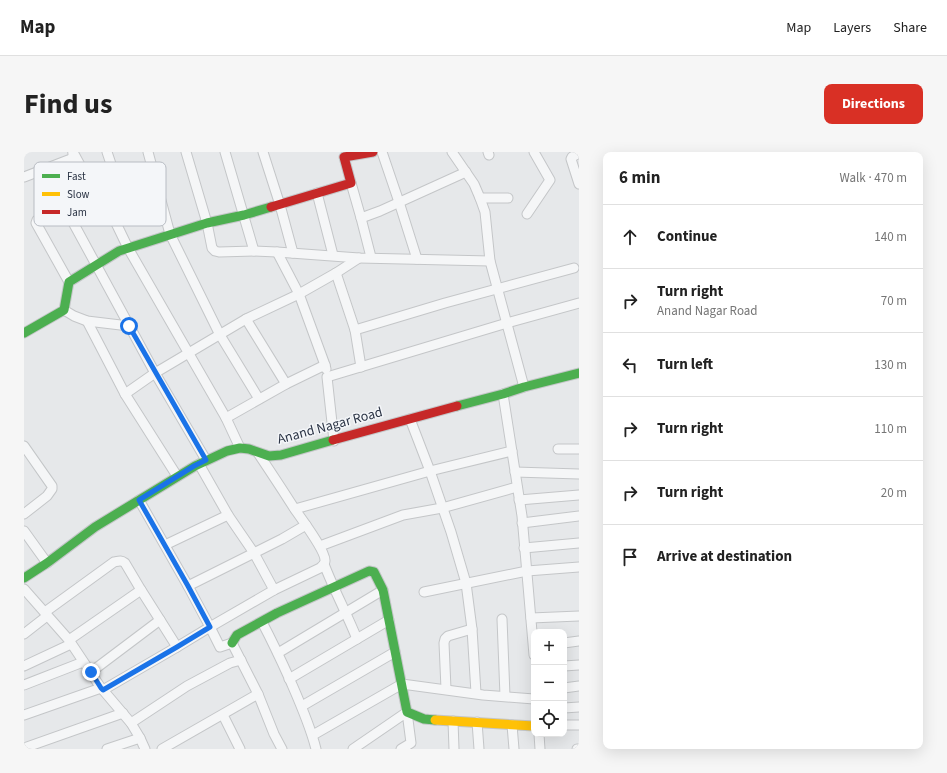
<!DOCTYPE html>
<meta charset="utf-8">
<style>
body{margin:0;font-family:"Source Sans 3",sans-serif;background:#f6f6f6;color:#222}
.controls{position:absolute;right:12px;bottom:12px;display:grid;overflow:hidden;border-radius:8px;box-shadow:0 4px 16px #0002}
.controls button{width:36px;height:36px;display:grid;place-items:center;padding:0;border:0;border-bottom:1px solid #e0e0e0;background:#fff;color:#222;font:20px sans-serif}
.stop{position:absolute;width:12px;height:12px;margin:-9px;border:3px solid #1a73e8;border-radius:50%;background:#fff}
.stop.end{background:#1a73e8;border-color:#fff;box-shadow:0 1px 4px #0008}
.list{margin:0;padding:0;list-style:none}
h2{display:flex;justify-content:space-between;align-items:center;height:52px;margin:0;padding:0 16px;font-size:17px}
h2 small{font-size:13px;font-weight:400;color:#767676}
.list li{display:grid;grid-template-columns:26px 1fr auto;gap:12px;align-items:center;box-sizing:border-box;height:64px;padding:0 16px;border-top:1px solid #e0e0e0}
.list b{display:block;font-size:15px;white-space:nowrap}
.list p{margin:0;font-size:13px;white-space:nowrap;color:#767676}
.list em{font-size:13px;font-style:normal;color:#767676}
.icon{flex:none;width:22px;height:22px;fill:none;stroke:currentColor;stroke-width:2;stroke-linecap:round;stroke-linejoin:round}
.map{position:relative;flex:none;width:555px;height:597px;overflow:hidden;border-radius:8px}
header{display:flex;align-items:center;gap:24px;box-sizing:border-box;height:56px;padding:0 20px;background:#fff;border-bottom:1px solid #e0e0e0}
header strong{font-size:19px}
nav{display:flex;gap:22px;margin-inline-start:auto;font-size:14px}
.intro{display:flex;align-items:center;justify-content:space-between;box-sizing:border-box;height:96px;padding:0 24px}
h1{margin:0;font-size:28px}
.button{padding:10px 18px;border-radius:8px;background:#d93025;color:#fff;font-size:14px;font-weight:700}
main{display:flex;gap:24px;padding:0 24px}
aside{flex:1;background:#fff;border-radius:8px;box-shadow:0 4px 16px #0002}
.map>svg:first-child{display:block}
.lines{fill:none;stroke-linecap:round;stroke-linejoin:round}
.street-casing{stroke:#c4c6c8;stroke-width:11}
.fast-casing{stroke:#c4c6c8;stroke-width:11}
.slow-casing{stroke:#c4c6c8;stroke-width:11}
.jam-casing{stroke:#c4c6c8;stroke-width:11}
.street{stroke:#f5f6f7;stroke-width:9}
.fast{stroke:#4caf50;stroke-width:9}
.slow{stroke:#ffc107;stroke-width:9}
.jam{stroke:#c62828;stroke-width:9}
.route{stroke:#1a73e8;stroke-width:5}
.labels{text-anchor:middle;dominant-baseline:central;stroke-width:3;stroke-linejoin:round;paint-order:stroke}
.street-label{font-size:14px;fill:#2b3445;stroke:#f4f6f9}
.key{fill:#f4f6f9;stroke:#b8bcc3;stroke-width:1}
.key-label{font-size:11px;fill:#2b3445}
</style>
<header>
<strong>Map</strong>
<nav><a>Map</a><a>Layers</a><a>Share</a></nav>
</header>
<div class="intro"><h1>Find us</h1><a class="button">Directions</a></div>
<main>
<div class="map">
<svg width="555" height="597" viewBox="0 0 555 597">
<rect width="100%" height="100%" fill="#e6e8ea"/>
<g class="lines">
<defs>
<g id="street">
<polyline points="49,0 70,39"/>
<path d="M83,0L97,42L104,58C103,65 97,67 91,69"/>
<polyline points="124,0 146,82 196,183 235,247"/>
<polyline points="162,0 183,71 188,96 191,99 195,100 230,99 253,100 335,106 466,109"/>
<polyline points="201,0 230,99"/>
<polyline points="239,0 256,53 269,101"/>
<polyline points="358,0 375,50 393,107"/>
<polyline points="428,0 450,32 456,46 461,60 466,109 500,235"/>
<polyline points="464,0 465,3"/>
<polyline points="555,1 548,5 547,7 555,32"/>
<polyline points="0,25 47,7 49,4 49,0"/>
<polyline points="327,31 337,66 356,59 442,20"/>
<polyline points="293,41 309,103"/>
<polyline points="456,46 484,46"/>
<polyline points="39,52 131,221 182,308"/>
<polyline points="503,62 526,28 510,0"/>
<polyline points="337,66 347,105"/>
<polyline points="253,100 275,142 301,213 302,217"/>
<polyline points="312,121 331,178"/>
<polyline points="45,130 12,71 13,68 35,55 65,39 70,39 74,42 91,69 104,96 202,266"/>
<polyline points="40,158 50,164 63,169 105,174"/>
<polyline points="222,167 262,232"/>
<polyline points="63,169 101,242 153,324"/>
<polyline points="337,215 331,178 421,151 550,116"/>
<polyline points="101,242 131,221 222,167 275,142 312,121 335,106"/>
<polyline points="479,242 498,364 510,503"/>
<polyline points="386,267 406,319 427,380 442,431 448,477 452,541"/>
<polyline points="310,289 303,225 483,171 555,151"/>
<polyline points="0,294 28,334 28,337 23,344 0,362"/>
<polyline points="216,296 202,266 262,232 301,213"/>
<polyline points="534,297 555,297"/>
<polyline points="175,312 204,363 230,401 250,438"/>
<polyline points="491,320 555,322"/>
<path d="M115,348L164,434L186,475L250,438L296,416C298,414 301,412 301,409C302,399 276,365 270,356C258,337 246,319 234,301"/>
<polyline points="495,348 555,343"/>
<polyline points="271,357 406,319 488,299"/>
<polyline points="498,371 555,364"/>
<polyline points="0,379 23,411"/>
<polyline points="141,393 204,363"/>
<polyline points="296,394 379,363 418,356 493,335"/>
<polyline points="500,396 555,391"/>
<path d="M300,412C310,438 323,462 333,487"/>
<polyline points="164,434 258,387 282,373"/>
<polyline points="0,437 45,488 77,536 79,538 107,571 116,586 121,597"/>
<polyline points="400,440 503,419 555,415"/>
<path d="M21,460L90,410C95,409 97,408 101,411L117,438L45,488"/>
<polyline points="507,466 555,464"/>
<polyline points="478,467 481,544"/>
<polyline points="136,468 153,495"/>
<path d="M238,470C248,489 257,508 266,528C276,551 286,573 292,597"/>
<polyline points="0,482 23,464"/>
<polyline points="540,491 555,489"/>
<polyline points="254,501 359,438"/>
<polyline points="0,514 47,492"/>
<polyline points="540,514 555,513"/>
<polyline points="67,520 136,468 117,438"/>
<polyline points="265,527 365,468"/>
<polyline points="0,533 59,510"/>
<polyline points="540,536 555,534"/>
<polyline points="422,537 420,491 421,487 424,484 448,477"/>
<polyline points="79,538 153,495 186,475 196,495 208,491 234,542 138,597"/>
<polyline points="234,542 250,582 258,597"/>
<polyline points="278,554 371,500"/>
<polyline points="540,556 555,555"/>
<polyline points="0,563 77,536"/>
<polyline points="199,563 216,597"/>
<polyline points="429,569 430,597"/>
<polyline points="453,570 455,597"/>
<polyline points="107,571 163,534 206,511 217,508"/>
<polyline points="488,573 490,597"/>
<polyline points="540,573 555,573"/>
<polyline points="515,582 516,597"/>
<polyline points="289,583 378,532 459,543 510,547"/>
<polyline points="0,596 99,561"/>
<polyline points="83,597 116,586"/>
<polyline points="329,597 383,560 387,591 377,597"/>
<polyline points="553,597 555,597"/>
</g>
<g id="fast">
<polyline points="0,181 40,158 45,130 95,99 183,71 220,63 247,55"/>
<polyline points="433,254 479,242 500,235 555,221"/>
<polyline points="0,426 23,411 71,375 171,314 203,299 216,296 225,297 245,304 257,303 309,288"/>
<polyline points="208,491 213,483 253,461 345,419 350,420 359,438 383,560 400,567 411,568"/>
</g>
<polyline id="slow" points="411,568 510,574"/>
<g id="jam">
<polyline points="247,55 327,31 320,5 349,0"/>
<polyline points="309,288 433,254"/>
</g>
</defs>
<use href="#street" class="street-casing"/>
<use href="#fast" class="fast-casing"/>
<use href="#slow" class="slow-casing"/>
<use href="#jam" class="jam-casing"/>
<use href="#street" class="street"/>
<use href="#fast" class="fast"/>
<use href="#slow" class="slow"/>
<use href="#jam" class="jam"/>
</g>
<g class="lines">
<polyline class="route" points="67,520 77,536 79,538 153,495 186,475 164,434 115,348 170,314 182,308 105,174"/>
</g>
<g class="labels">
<g class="street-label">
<text transform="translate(306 274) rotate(-15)">Anand Nagar Road</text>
</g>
</g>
<rect x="10" y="10" width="132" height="64" rx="6" class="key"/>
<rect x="18" y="22" width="18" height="4" fill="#4caf50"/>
<rect x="18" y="40" width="18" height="4" fill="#ffc107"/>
<rect x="18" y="58" width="18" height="4" fill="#c62828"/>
<g class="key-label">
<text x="43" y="28">Fast</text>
<text x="43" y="46">Slow</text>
<text x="43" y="64">Jam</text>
</g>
</svg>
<div class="controls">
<button>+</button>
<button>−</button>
<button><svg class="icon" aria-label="locate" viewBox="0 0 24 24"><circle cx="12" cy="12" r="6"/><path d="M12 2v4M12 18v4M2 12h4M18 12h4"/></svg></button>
</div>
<div class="stop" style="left:105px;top:174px"></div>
<div class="stop end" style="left:67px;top:520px"></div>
</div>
<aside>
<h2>6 min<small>Walk · 470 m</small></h2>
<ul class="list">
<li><svg class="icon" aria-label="ahead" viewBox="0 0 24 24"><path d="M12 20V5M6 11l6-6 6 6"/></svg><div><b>Continue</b></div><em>140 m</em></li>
<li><svg class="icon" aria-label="right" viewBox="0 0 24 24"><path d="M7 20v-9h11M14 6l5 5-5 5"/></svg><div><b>Turn right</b><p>Anand Nagar Road</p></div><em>70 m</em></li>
<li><svg class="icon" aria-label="left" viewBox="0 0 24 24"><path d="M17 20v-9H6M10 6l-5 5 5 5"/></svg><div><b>Turn left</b></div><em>130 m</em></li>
<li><svg class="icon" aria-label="right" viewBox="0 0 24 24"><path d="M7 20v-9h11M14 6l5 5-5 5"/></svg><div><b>Turn right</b></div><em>110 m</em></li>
<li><svg class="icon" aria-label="right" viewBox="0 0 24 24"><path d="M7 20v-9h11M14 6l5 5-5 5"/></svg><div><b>Turn right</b></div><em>20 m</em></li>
<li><svg class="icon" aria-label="arrive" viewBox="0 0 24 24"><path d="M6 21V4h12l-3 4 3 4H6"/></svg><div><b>Arrive at destination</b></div></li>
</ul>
</aside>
</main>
